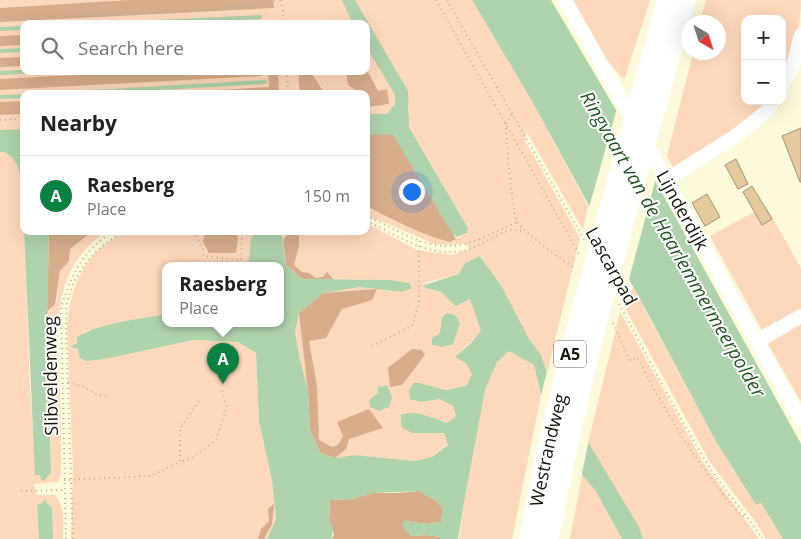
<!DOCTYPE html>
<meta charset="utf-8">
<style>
body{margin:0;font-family:"Open Sans",sans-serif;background:#f6f6f6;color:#222}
.controls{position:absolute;right:15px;top:15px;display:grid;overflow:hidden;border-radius:10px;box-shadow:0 5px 20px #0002}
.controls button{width:45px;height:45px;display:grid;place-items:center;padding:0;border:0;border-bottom:1px solid #e0e0e0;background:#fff;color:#222;font:25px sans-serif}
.compass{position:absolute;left:681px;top:15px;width:45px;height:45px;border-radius:50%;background:#fff;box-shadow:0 5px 20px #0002;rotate:141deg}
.you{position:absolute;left:411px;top:191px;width:18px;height:18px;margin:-12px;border:4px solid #fff;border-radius:50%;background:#1a73e8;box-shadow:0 0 0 8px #1a73e833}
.badge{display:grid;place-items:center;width:32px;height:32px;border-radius:50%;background:#0b8043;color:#fff;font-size:16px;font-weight:700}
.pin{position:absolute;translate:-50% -41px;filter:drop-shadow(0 1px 2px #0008)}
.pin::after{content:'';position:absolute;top:26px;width:18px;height:15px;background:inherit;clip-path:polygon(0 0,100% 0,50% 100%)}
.popup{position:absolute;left:162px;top:262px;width:122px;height:65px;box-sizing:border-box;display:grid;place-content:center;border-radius:10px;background:#fff;filter:drop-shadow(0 1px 4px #0005);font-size:16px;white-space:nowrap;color:#767676}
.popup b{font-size:19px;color:#222}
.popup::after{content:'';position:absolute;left:50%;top:100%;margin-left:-10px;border:10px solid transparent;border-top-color:#fff}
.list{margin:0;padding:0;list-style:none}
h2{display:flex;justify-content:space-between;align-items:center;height:65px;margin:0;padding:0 20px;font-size:21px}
h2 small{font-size:16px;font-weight:400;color:#767676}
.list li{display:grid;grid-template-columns:32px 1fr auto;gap:15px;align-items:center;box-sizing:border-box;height:80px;padding:0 20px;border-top:1px solid #e0e0e0}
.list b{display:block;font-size:19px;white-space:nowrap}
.list p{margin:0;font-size:16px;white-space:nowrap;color:#767676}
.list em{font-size:16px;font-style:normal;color:#767676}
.icon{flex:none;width:28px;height:28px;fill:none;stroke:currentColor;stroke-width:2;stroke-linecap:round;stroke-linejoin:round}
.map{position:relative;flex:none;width:801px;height:539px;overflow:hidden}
.search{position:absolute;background:#fff;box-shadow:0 5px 20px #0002;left:20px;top:20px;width:350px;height:55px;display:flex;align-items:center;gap:12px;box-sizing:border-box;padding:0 18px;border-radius:10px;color:#767676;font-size:19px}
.panel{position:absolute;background:#fff;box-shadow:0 5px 20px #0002;left:20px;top:90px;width:350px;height:145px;border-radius:10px}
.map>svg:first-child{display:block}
.green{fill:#fdd8bb;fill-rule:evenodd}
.forest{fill:#d7ad8c}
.water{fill:#afd3ac}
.pier{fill:#fdf9db}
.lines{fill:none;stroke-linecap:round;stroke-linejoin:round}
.stream{stroke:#afd3ac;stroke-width:4}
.building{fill:#e5ca9d;stroke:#a2937a}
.path{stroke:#b7b49c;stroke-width:2;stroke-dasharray:1 4;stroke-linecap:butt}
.minor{stroke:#fff;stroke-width:14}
.highway{stroke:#fff;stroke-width:20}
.labels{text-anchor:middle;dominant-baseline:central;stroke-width:4;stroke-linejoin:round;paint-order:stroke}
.shield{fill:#fff;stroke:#5b5a53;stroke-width:1}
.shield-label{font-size:16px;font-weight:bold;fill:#151409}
.street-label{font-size:18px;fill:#151409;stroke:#fff}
.water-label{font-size:19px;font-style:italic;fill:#235421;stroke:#fff}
</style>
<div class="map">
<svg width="801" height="539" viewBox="0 0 801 539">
<rect width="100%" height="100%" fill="#fdf9db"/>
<g class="green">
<path d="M0,0H472L533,103L588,206L583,230L527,132L525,141L580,238L547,373L541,355L528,337L502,287L480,256L463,268L459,274L425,283V288L441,292L456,305L470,299L482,331L455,357L466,363L473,374L466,387L446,390L431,387L422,402L440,399L453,406L456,416L447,423L417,413L430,433H444L448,444L432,457L414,461L355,455L335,458L320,453L300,360L295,332L299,313L323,293L360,287L402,292L390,280L302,279L286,265L281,231H366V223L417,250L452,255L470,249L463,243L451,245L434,244L389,224L366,216V206L419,231L450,242L467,233L468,228L409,126V103L399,114L366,121V94H24V134L0,135ZM24,24H366V71H24Z"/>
<polygon points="573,0 650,0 624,80 604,57"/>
<path d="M706,0H801C801,26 794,53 782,76V19H745V101H769L727,137L674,170L667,156L693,53L718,52V22H700Z"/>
<path d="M0,152C15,152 17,168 22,179L30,388L36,475H47L51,472L48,353L51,351L47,345V311L56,304L60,271L69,261L70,249L93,231H108C48,268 57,333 60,394C61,421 61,448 61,475L58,482L34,484L36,495H55C66,507 63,523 63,539H53L52,507L37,505L39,539H0Z"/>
<polygon points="763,207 767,208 801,268 801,309 763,332 710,236"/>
<path d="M132,231H256L251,239L248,265H166L165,314L109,325L84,332L77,343L73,344L87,361L105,359L193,340L238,342L256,353L259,422L272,480L276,519L267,539H71L73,468L67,329C69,286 88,243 132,231Z"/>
<polygon points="633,287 715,440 756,505 761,503 783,539 766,539 758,525 710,462 626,310"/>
<polygon points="620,312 703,462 759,539 643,539 638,527 588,443"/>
<polygon points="801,324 801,402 768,344"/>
<polygon points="509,351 534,365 541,395 512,539 459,539 464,503 485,390 497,362"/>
<polygon points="582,475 595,490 622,539 570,539"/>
</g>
<g class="forest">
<polygon points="129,0 273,0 274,8 0,22 0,8"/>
<polygon points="24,35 24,45 0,46 0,36"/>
<polygon points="24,57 24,66 0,67 0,58"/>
<polygon points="366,68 378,91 387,89 389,104 366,107 366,94 361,94 348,85 346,71 366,71"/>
<polygon points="155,71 262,71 262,76 0,90 0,79"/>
<polygon points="268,71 278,71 279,94 154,94 269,87"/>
<polygon points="298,71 310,71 325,94 300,94"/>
<polygon points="24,101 24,114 0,115 0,102"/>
<path d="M366,134H393L456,239L450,242C421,235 393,219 366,206Z"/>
<polygon points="49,231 93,231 70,249 69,261 60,271 55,305 47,311"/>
<polygon points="235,231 238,238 236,253 209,253 203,242 205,232"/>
<polygon points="291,231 299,231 299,246 294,265 302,272 309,273 316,278 323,277 327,272 334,280 302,279 286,265 283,240"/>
<polygon points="377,289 372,300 342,309 326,338 309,341 317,386 319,440 332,447 338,445 343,436 337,422 369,409 383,428 349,439 346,449 335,458 320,453 310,429 308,391 299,313 323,293"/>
<polygon points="412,349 422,350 425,355 402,385 390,387 388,368"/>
<polygon points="419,491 435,500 443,508 441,522 428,524 405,521 411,536 427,535 441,537 440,539 332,539 334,535 329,519 330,500 351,499 373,493 395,493"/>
<polygon points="274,504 272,524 264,539 258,539 261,529 269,521 268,509"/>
</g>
<g class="water">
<polygon points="342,0 355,0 408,91 409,127 468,228 467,233 457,237 452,233 393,135 366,134 366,114 387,114 395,104 395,95 366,46 366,24 353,24"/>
<polygon points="472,0 551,0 616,110 801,444 801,539 783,539 761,503 756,505 715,440 654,325 533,103"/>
<path d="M24,129V225C23,207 26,152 0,152V130Z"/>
<polygon points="24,231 49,231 47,345 53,349 48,353 51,472 44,481 41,480 40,475 35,475"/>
<path d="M256,231H281L286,265L302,279L390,280L409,283L412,288L402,292L360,287L323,293L299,313L295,332L300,360L308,391L310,429L320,453L335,458L355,455L414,461L432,457L448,445L444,433H412L401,427V415C415,409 432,418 447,423L456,416L453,406L440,399L422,402L410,399L409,390L415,382L446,390L466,386L472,374L466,363L455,357L471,343L481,331L470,299L456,306L441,292L425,288L424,285L459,274L465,263L480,256L502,287L528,337L541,355L547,373L639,527L643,539H622L595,490L582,475L541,395L534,365L509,351L497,362L485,390L464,503L458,539H440V537L427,535L411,536L402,526L404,521L428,524L441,522L443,508L435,500L418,491L373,493L351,499L330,500L329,519L333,528L332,539H267L276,519L272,480L259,422L256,353L238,342L193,340L105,359L87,361L80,358L78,349L73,348L71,346L77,343V337C102,322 137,320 165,314L166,323H280V265H248L251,239Z"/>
<polygon points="447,313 455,315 460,323 453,344 442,347 432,345 432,338 440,333 442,317"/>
<polygon points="387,385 392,397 389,407 379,411 370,407 369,400 378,393 378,387"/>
<polygon points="45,499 47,504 52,507 53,539 39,539 37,504 41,504"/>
</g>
<g class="pier">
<polygon points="617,108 656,178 628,283 588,211"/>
<polygon points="548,368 589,439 581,478 540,399"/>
</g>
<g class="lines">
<g class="stream">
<polyline points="117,24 260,17"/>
<polyline points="0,29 24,28"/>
<polyline points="0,51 24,50"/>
<polyline points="0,73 38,71"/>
<polyline points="56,94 265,82"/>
<polyline points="0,97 24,96"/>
</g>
</g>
<g class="building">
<polygon points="801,128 801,182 800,182 782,136"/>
<polygon points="736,159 748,184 738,189 725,165"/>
<polygon points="752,186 772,219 762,225 743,192"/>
<polygon points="707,194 720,217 705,226 692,203"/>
</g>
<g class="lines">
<g class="path">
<polyline points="281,0 285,24"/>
<polyline points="436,0 579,254"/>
<polyline points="447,0 585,241"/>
<polyline points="0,20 179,12 262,5 271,1 280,0"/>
<polyline points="287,71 288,94"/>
<path d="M512,115L506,124C506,139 512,215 518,223C529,237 560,258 576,269"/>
<polyline points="0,120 24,119"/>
<path d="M366,216C380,221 391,228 404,234C452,258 473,242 517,222"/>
<path d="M366,221C402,237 434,263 475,247C485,243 503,230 513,230C517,230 521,231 525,231"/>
<polyline points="194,231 203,249 204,256 241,260 242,231"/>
<path d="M619,304C649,359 677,415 710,468C726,493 747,514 762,539"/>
<path d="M613,323L630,360L637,357C659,399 681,438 709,476C721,491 731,507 747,519"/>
<polyline points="372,346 412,326 419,303 419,241"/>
<polyline points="68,382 82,386 98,395 110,396"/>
<polyline points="199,401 180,428 180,462 192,458 216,440 227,407 221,388"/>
<polyline points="64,480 150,476 180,462"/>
<polyline points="21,491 65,490"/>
<path d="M66,539L61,307C73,272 81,253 113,231"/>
<path d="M73,539L66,327C66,319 66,311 67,303C73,272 98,245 125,231"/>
</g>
<g class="minor">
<polyline points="565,0 620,97 801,420"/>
<polyline points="782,85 792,69 801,35"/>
<polyline points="666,180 734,137 767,111 773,101"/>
<polyline points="756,341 801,316"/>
</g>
<g class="highway">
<path id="s1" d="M529,539L546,452L572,345L667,0"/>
<path d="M549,539C583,357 636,179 686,0"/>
</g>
</g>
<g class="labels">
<rect class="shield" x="554" y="340.5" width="32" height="27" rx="4"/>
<g class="shield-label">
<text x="570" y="354">A5</text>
</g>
<g class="street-label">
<text transform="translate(683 210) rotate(61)">Lijnderdijk</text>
<text transform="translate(612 266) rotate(61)">Lascarpad</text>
<text transform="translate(50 376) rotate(-91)">Slibveldenweg</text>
<text stroke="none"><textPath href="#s1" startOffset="91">Westrandweg</textPath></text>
</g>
<g class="water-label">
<text transform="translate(673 244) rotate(60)">Ringvaart van de Haarlemmermeerpolder</text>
</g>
</g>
</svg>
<div class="controls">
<button>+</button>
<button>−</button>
</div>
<svg class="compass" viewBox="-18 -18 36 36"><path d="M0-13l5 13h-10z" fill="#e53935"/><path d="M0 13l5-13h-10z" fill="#767676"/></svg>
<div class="you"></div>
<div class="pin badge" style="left:223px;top:384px">A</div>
<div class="popup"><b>Raesberg</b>Place</div>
<div class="search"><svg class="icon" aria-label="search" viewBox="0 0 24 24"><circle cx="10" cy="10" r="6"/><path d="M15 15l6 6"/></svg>Search here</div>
<section class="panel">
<h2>Nearby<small></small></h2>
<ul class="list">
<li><span class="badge">A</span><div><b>Raesberg</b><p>Place</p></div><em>150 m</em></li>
</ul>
</section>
</div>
